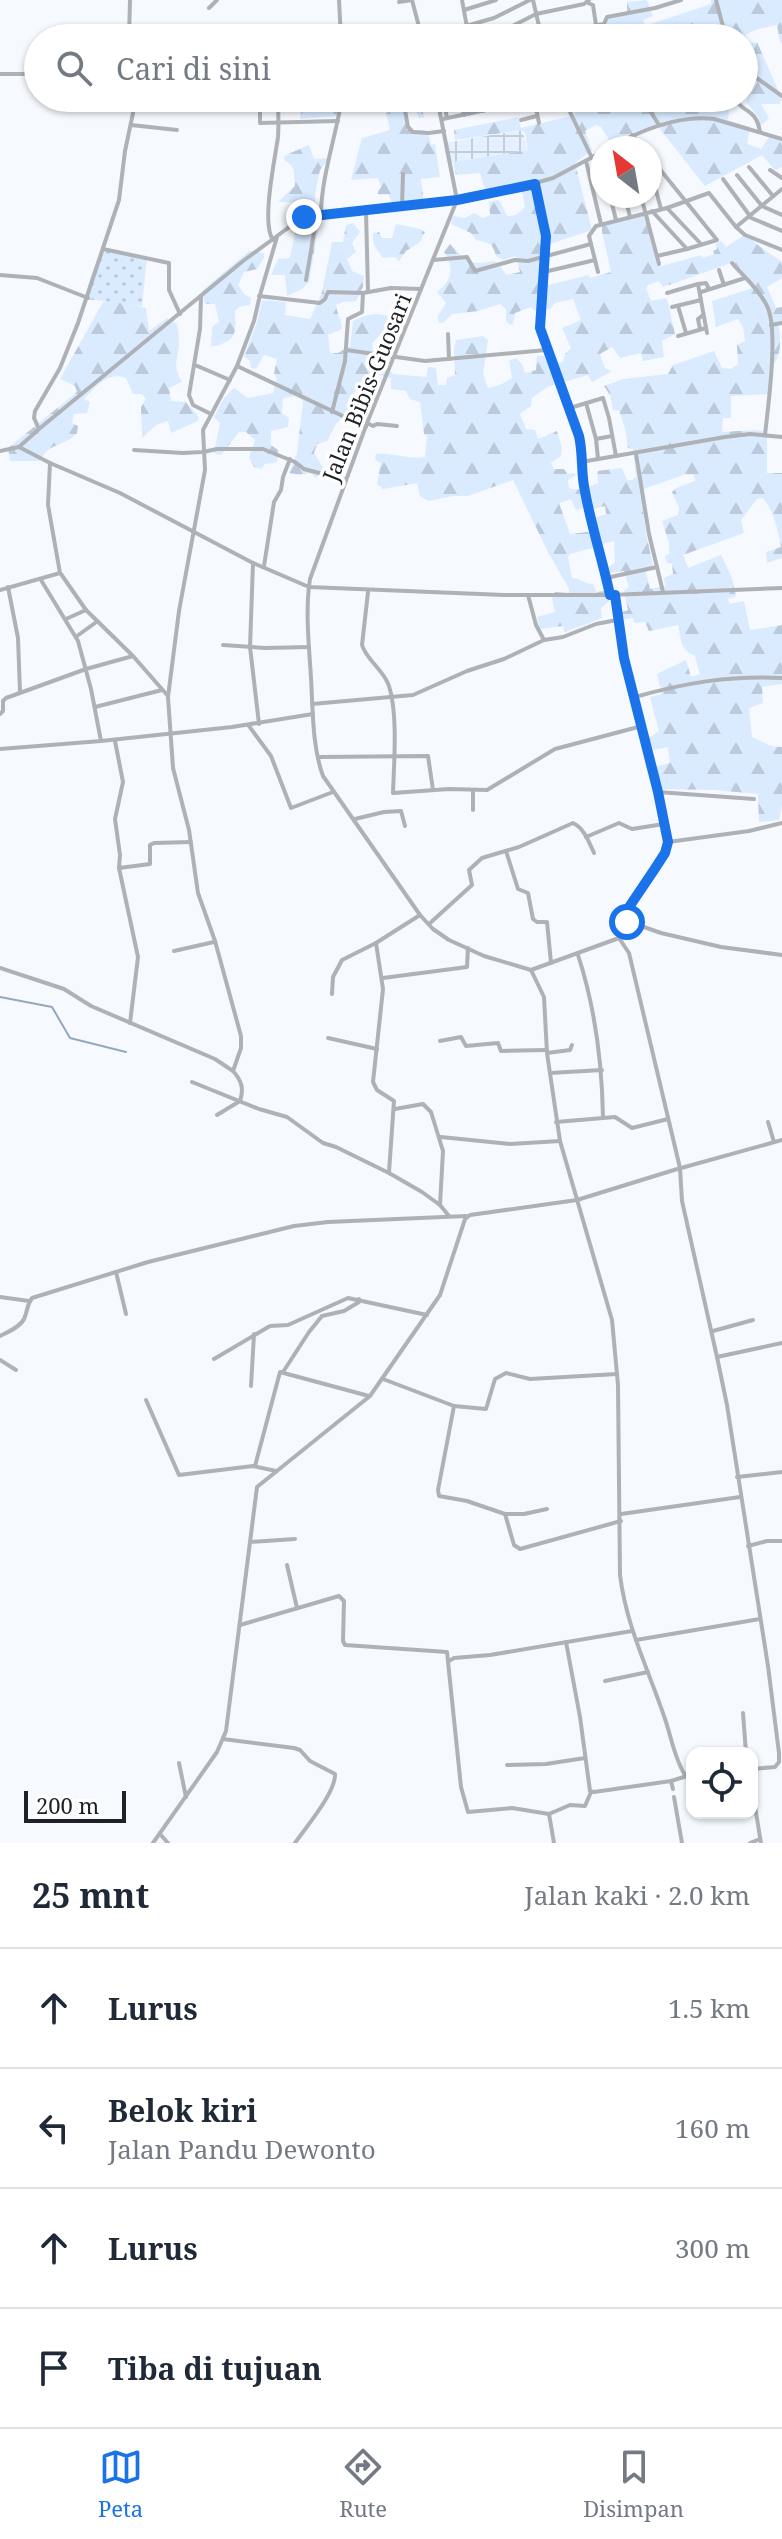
<!DOCTYPE html>
<html lang="id">
<meta charset="utf-8">
<style>
body{margin:0;font-family:"Noto Serif",serif;background:#f2f2f3;color:#1f2937}
.controls{position:absolute;right:24px;bottom:24px;display:grid;overflow:hidden;border-radius:16px;box-shadow:0 2px 6px #0004}
.controls button{width:72px;height:72px;display:grid;place-items:center;padding:0;border:0;border-bottom:2px solid #e0e1e3;background:#fff;color:#1f2937;font:40px sans-serif}
.compass{position:absolute;left:590px;top:136px;width:72px;height:72px;border-radius:50%;background:#fff;box-shadow:0 2px 6px #0004;rotate:329deg}
.scale{position:absolute;left:24px;bottom:20px;width:102px;box-sizing:border-box;padding-left:8px;border:4px solid #1e2125;border-top:0;font-size:22px;line-height:28px;white-space:nowrap;color:#1e2125;-webkit-text-stroke:6px #fff;paint-order:stroke}
.stop{position:absolute;width:24px;height:24px;margin:-18px;border:6px solid #1a73e8;border-radius:50%;background:#fff}
.stop.end{background:#1a73e8;border-color:#fff;box-shadow:0 2px 8px #0008}
.list{margin:0;padding:0;list-style:none}
h2{display:flex;justify-content:space-between;align-items:center;height:104px;margin:0;padding:0 32px;font-size:34px}
h2 small{font-size:26px;font-weight:400;color:#747a83}
.list li{display:grid;grid-template-columns:52px 1fr auto;gap:24px;align-items:center;box-sizing:border-box;height:120px;padding:0 32px;border-top:2px solid #e0e1e3}
.list b{display:block;font-size:30px;white-space:nowrap}
.list p{margin:0;font-size:26px;white-space:nowrap;color:#747a83}
.list em{font-size:26px;font-style:normal;color:#747a83}
.icon{flex:none;width:44px;height:44px;fill:none;stroke:currentColor;stroke-width:2;stroke-linecap:round;stroke-linejoin:round}
.map{position:relative;flex:none;width:782px;height:1843px;overflow:hidden}
.search{position:absolute;background:#fff;box-shadow:0 2px 6px #0004;left:24px;right:24px;top:24px;height:88px;display:flex;align-items:center;gap:20px;box-sizing:border-box;padding:0 28px;border-radius:44px;color:#747a83;font-size:30px}
.sheet{height:584px;background:#fff}
nav{display:flex;justify-content:space-around;align-items:center;box-sizing:border-box;height:112px;border-top:2px solid #e0e1e3;background:#fff;font-size:22px;color:#747a83}
nav a{display:grid;justify-items:center;gap:4px}
nav .on{color:#1a73e8}
.map>svg:first-child{display:block}
.industrial{fill:url(#industrial-grid)}
.grass{fill:url(#grass-dots)}
.forest{fill:url(#forest-firs);fill-rule:evenodd}
.lines{fill:none;stroke-linecap:round;stroke-linejoin:round}
.stream{stroke:#93a8bf;stroke-width:2}
.minor{stroke:#aeb2b7;stroke-width:4}
.route{stroke:#1a73e8;stroke-width:10}
.labels{text-anchor:middle;dominant-baseline:central;stroke-width:7;stroke-linejoin:round;paint-order:stroke}
.street-label{font-size:22px;fill:#1e2125;stroke:#fff}
</style>
<div class="map">
<svg width="782" height="1843" viewBox="0 0 782 1843">
<defs>
<pattern id="industrial-grid" width="8" height="8" patternUnits="userSpaceOnUse" patternTransform="scale(2)"><rect width="8" height="8" fill="#e5f1fe"/><path d="M0 4h8M4 0v8" fill="none" stroke="#c4ceda"/></pattern>
<pattern id="grass-dots" width="8" height="8" patternUnits="userSpaceOnUse" patternTransform="scale(2)"><rect width="8" height="8" fill="#daebff"/><path d="M2 2h.1M6 6h.1" fill="none" stroke="#bbc9da" stroke-width="1.8" stroke-linecap="round"/></pattern>
<pattern id="forest-firs" width="22" height="20" patternUnits="userSpaceOnUse" patternTransform="scale(2)"><rect width="22" height="20" fill="#daebff"/><path d="M5 1l3.5 6h-7zM16 11l3.5 6h-7z" fill="#bbc9da"/></pattern>
</defs>
<rect width="100%" height="100%" fill="#f6f9fe"/>
<polygon class="industrial" points="522,130 528,150 447,163 444,143"/>
<polygon class="grass" points="101,250 147,256 142,306 85,299 91,276"/>
<g class="forest">
<polygon points="647,0 653,16 643,20 645,26 711,4 711,0 782,0 782,42 780,43 777,25 758,29 745,35 747,44 757,42 782,99 779,104 761,104 769,118 762,125 757,125 759,118 746,102 748,97 744,89 744,38 611,38 608,31 606,31 606,15 627,12 627,2"/>
<polygon points="313,98 327,100 337,98 337,116 300,119 303,100"/>
<polygon points="407,98 427,98 428,106 422,108 424,117 419,118 416,111 404,114 407,130 424,130 426,135 429,135 431,145 435,144 440,177 421,179 424,202 392,203 388,194 378,195 378,191 381,187 378,178 351,180 362,138 390,130 386,113 394,111 397,106 408,102"/>
<path d="M571,98H724L729,111L728,120L750,127L747,144L761,149L769,137L782,141V167L775,170L762,155L705,186L656,124L610,141L601,127L596,125L585,131L592,150L575,163L592,230L544,246V286L589,275L590,278L611,272L602,232V226L645,215L659,267L701,255L703,258L714,254L713,251L717,249L716,244L721,241L726,247L746,234L759,246L782,262V278L767,287L776,308L782,307V322L778,323C781,338 782,355 772,367L771,394L731,396V418H723L722,432L755,430L767,432V473H782V558L767,563L766,552L781,547C777,528 775,514 763,498L757,499L741,520L744,533L683,555L688,568L721,555L732,578L736,596L728,599L730,604L744,601L750,630L782,625V684L762,687L763,703L749,708L752,737L771,746L782,747V805L779,820L759,822L758,794L715,790L660,789L655,767L670,763L668,747L653,750L649,738L659,731L650,697L662,694L657,674L686,660L691,677L700,674L695,656C680,650 681,639 678,625L649,631L645,622L634,623L633,618L621,620L620,613L628,610L624,591L629,587L624,571L610,573L608,567L615,563L614,541L596,545V547L570,554L568,557L572,578C581,579 585,584 593,584L596,592L606,591L609,601L601,608L602,618L565,632L563,626L540,629L537,617L555,612L552,599L555,592L569,593V589L548,552L513,480L468,496H454L428,501L420,496L417,483L383,489L377,484L381,463L375,460L376,454C394,452 408,460 425,457L427,436L424,434L420,402L410,399L406,391L391,389V378L370,373L352,395L348,411L336,424L327,441L317,444L314,453L324,469L316,478L310,473L300,475L289,473L297,453L303,401L296,396L283,398L282,413L289,418L288,427L271,431V445L278,450L277,462L265,464L261,469L254,467L249,457L255,440L246,432H239L221,455L214,453L220,423L214,417L224,398L234,388L248,398L273,393L277,378L274,373L277,359L264,355L256,369L251,368L250,361L244,356L257,323L262,300L286,302L285,315L310,319L322,292L332,242H343L346,225L353,223L360,232L352,243L356,252L347,259L352,271L364,276L363,287L356,301L342,302L336,305C337,314 342,321 342,329L328,335L330,353H338L350,346L353,321C366,315 374,312 388,316C387,328 381,335 372,343L374,357L386,360L385,366L393,374L426,377L428,367L436,368L438,385H446L447,378L455,375L454,350L456,340L483,336L488,340L483,374L488,388L500,385L512,378L509,361L516,358L522,364L525,373L536,370L537,356H544L548,365L563,362L565,354L571,348L562,328L581,320L573,299L555,303L550,309L535,311L531,307L515,313L513,324L510,325L506,321V309L500,304L478,311L452,314L443,323L438,322V316L446,303L437,292C452,281 455,268 444,252L450,244C467,262 470,266 495,261L507,275L520,272L516,256L503,260L496,256C493,243 489,243 476,240L471,233L451,224L453,216L465,218L474,213L483,218L490,215L489,202L499,200L507,216L516,215L525,207L521,185L485,190L480,173L456,175L453,162L528,150L525,133L522,130L455,140L454,130L518,117L521,128L575,115ZM734,262L753,288L712,301L716,327L738,319L743,327L745,341L737,345L738,364L731,369L722,368L714,351L673,365L668,374L623,379L604,386L610,395L613,410L619,411L625,428L628,448L633,449L636,477L632,480H627L622,468L597,471L598,483C588,487 579,492 569,488L568,480L575,476V473L568,474L564,469H554L551,463L561,456L562,448L557,431L538,439L535,430L526,429L520,414L531,406L532,398L547,387L588,375L592,382L612,371L605,368L600,354L612,347L620,358L641,353L643,361L664,357L662,341L675,334L667,298L651,301L646,288L648,285L659,281L663,287ZM686,474L694,475L695,481L676,488L672,492L679,508L678,515L662,521L669,543V554L665,556L667,563H672L673,574L664,578L665,586L650,589L645,569L653,565L646,534L641,490ZM571,499L576,510L584,508L585,511L605,506L606,514L594,518L596,528L587,532L570,534L559,503Z"/>
<path d="M309,145L314,159L329,158L320,170L315,195V211L319,223L309,282L302,289L287,296L285,275H271L278,259L290,258L295,233L312,232V213L296,216L295,202H278L295,186C293,175 297,166 285,161L284,156Z"/>
<path d="M396,224L420,229L425,232L420,242L406,251L399,261L395,257L383,258C376,247 372,246 373,233L379,232L382,238H392Z"/>
<path d="M249,251L264,253V258L257,269L244,272L238,285L244,294L251,298L250,305L239,307L235,311C236,335 237,341 211,347L212,327L219,322L215,304H205L202,291Z"/>
<path d="M103,302L125,303L146,308L149,331L167,318L177,324C178,330 179,337 179,344C178,362 172,364 182,382L169,388L171,401L186,402L199,417L198,421L171,433L168,421L156,425L142,438L141,407L146,399L142,394H133L126,378C108,371 96,387 84,399L90,402L87,413L74,414L72,423L78,426L77,433C63,448 50,441 40,461H10L8,448L77,392L75,386L60,379Z"/>
</g>
<g class="lines">
<polyline class="stream" points="0,997 52,1007 70,1038 126,1052"/>
<g class="minor">
<polyline points="339,0 341,38"/>
<polyline points="462,0 469,38"/>
<polyline points="533,0 539,26"/>
<polyline points="716,0 726,38"/>
<polyline points="399,2 412,0 422,38"/>
<polyline points="588,3 593,5 596,25"/>
<polyline points="209,8 217,0"/>
<polyline points="464,10 496,0"/>
<polyline points="604,24 606,38"/>
<polyline points="466,26 494,18 530,0"/>
<polyline points="558,32 604,24 607,17 655,8 681,0"/>
<polyline points="584,36 605,32"/>
<polyline points="129,38 130,0"/>
<polyline points="489,38 536,14 584,4 589,0"/>
<polyline points="744,69 782,96"/>
<polyline points="0,74 38,74"/>
<polyline points="744,86 746,85"/>
<polyline points="260,98 260,123 338,121"/>
<polyline points="395,98 405,110 408,127 413,132 429,133 444,131"/>
<path d="M437,98L457,200L367,423L310,579C305,611 309,645 311,678C313,710 312,746 323,776L420,915L433,929L449,940L484,956L531,970L544,997L547,1053L560,1141L612,1320L618,1385L620,1575C626,1625 648,1669 664,1716C671,1735 674,1758 685,1775H692"/>
<polyline points="443,98 447,118"/>
<polyline points="461,98 464,115"/>
<polyline points="481,98 483,111"/>
<polyline points="534,98 539,123"/>
<polyline points="642,98 659,125"/>
<path d="M734,98C744,114 756,108 760,132"/>
<polyline points="278,99 299,98"/>
<polyline points="41,100 41,98"/>
<polyline points="570,112 592,158"/>
<polyline points="443,119 534,100"/>
<polyline points="521,120 537,116"/>
<polyline points="131,125 177,130"/>
<polyline points="632,135 643,148"/>
<path d="M608,148C639,131 678,114 714,119L782,139"/>
<polyline points="650,157 717,240 687,249"/>
<polyline points="586,161 601,224"/>
<polyline points="749,167 773,196"/>
<polyline points="650,168 661,209"/>
<polyline points="770,170 782,178"/>
<polyline points="737,175 762,206 782,215"/>
<polyline points="723,179 750,216"/>
<polyline points="535,184 546,236 540,328 579,436 585,495 610,595"/>
<polyline points="610,196 616,220"/>
<polyline points="625,196 630,217"/>
<polyline points="641,196 659,264"/>
<polyline points="402,206 403,174"/>
<polyline points="667,208 701,244"/>
<polyline points="366,211 368,292"/>
<polyline points="652,211 687,249 657,256"/>
<path d="M321,215C321,178 336,136 342,98"/>
<polyline points="749,217 782,231"/>
<polyline points="736,227 782,189"/>
<path d="M273,240C261,223 275,159 278,137C279,124 278,111 278,98"/>
<polyline points="103,249 169,263 169,290 180,314"/>
<polyline points="434,260 467,257 475,271 515,260 528,261 591,244"/>
<path d="M732,263C743,276 759,289 767,306C779,330 768,406 765,435"/>
<polyline points="719,270 724,285"/>
<polyline points="544,272 595,260"/>
<polyline points="598,272 589,236 596,226 667,208 709,193 736,227 745,235 782,250"/>
<polyline points="0,275 37,278 88,298"/>
<polyline points="306,280 317,215"/>
<polyline points="698,284 706,283 709,289"/>
<polyline points="701,292 745,278"/>
<polyline points="667,293 698,284 707,333"/>
<polyline points="201,296 200,329 189,395 193,405 211,414"/>
<polyline points="259,296 320,303 325,299 328,292 363,293 391,288 421,289"/>
<polyline points="678,306 686,333"/>
<polyline points="672,307 701,300"/>
<polyline points="771,325 782,323"/>
<polyline points="700,329 698,319 703,315"/>
<polyline points="448,334 449,359"/>
<polyline points="678,336 706,328"/>
<polyline points="346,350 425,361 546,350"/>
<polyline points="195,365 230,380"/>
<polyline points="237,366 366,427"/>
<polyline points="586,403 596,439 598,459"/>
<polyline points="570,408 603,398 609,418 616,456"/>
<polyline points="332,412 345,361 348,319 362,312 363,293"/>
<polyline points="367,423 373,426 377,424 397,426"/>
<polyline points="39,429 34,418 35,411 60,368 78,323 119,200 125,151 133,113 132,98"/>
<polyline points="596,439 612,436"/>
<polyline points="134,450 183,453 203,452 217,449 263,449 295,462 304,469 346,480"/>
<polyline points="0,451 19,447"/>
<polyline points="636,454 649,534 663,592"/>
<polyline points="581,462 725,437 750,434 782,437"/>
<polyline points="50,463 19,447 39,429 243,261 300,219 309,215 457,200 497,194 553,178 602,152"/>
<polyline points="253,563 250,647 259,724"/>
<polyline points="264,566 274,502 281,490 283,477 290,459"/>
<polyline points="61,574 86,610 66,619"/>
<polyline points="606,578 657,567"/>
<polyline points="41,580 78,641 91,689 101,741"/>
<polyline points="8,587 18,638 20,692"/>
<polyline points="0,590 60,573 48,505 50,463 120,493 253,563 309,587 504,595 610,595 782,588"/>
<path d="M368,592L362,645C367,661 384,670 389,686C398,714 394,763 393,793L449,789L487,790L555,749L642,726"/>
<polyline points="528,595 536,625 544,640"/>
<polyline points="86,610 132,655"/>
<polyline points="77,636 95,623"/>
<polyline points="223,645 265,648 309,647"/>
<path d="M635,697C685,683 730,675 782,678"/>
<polyline points="312,704 413,695 467,671 504,659 544,640 563,637 596,624 617,620"/>
<polyline points="95,707 162,690"/>
<polyline points="0,714 3,711 3,701 6,698 86,669 133,656 168,696"/>
<polyline points="249,726 271,756 291,808 333,792"/>
<polyline points="115,741 123,782 115,819 120,855 119,868 150,864 150,845 154,843 191,842"/>
<polyline points="0,749 101,741 232,727 313,714"/>
<polyline points="318,757 428,756 433,790"/>
<polyline points="658,792 754,799"/>
<polyline points="473,810 473,791"/>
<polyline points="355,819 384,812 401,811 405,826"/>
<polyline points="586,837 619,823 632,829 664,824"/>
<polyline points="668,842 749,831 782,823"/>
<polyline points="506,851 518,889 528,893 533,919 537,922 547,922 551,963"/>
<polyline points="119,868 138,957 130,1023"/>
<polyline points="621,919 661,933 721,947 782,955"/>
<path d="M429,924L472,885L469,870L482,858L519,847L573,823C584,828 589,842 594,853"/>
<polyline points="619,938 629,953 680,1168 682,1201 717,1357 782,1343"/>
<polyline points="376,943 383,989 373,1082 377,1090 394,1101 389,1172"/>
<polyline points="174,951 214,942"/>
<path d="M578,955C595,1007 602,1062 603,1117"/>
<polyline points="0,968 64,989 91,1006 215,1059 233,1071"/>
<polyline points="531,970 619,938 622,931 621,919 626,911 654,870 668,842 658,792 624,658 615,595"/>
<polyline points="383,978 467,967 468,948"/>
<polyline points="332,994 333,977 342,960 376,943 420,915"/>
<polyline points="328,1038 377,1049"/>
<polyline points="440,1041 461,1037 466,1046 498,1043 501,1051 547,1050"/>
<polyline points="547,1053 570,1050 572,1045"/>
<polyline points="550,1073 602,1070"/>
<polyline points="192,1082 259,1109 287,1117 323,1143 336,1147 389,1173 422,1192 440,1205 449,1216"/>
<polyline points="395,1109 423,1104 431,1112 443,1151 440,1205"/>
<path d="M217,1115L240,1101C244,1089 242,1081 233,1071L241,1048V1036L215,941L198,893L189,830L173,768L168,697L179,611L205,470L203,430L237,366L254,321L260,295L277,237"/>
<polyline points="556,1122 615,1117 632,1128 668,1119"/>
<polyline points="768,1122 774,1142"/>
<polyline points="441,1137 510,1144 560,1141"/>
<polyline points="116,1272 126,1314"/>
<polyline points="0,1297 29,1301"/>
<polyline points="713,1331 753,1320"/>
<path d="M0,1336C8,1332 20,1327 24,1319C28,1311 26,1306 32,1298L148,1262L294,1226L328,1222L466,1216"/>
<polyline points="717,1357 727,1405 768,1666 779,1753 779,1762 775,1767 752,1769"/>
<polyline points="214,1359 270,1326 288,1325 348,1298 427,1315"/>
<polyline points="0,1360 16,1370"/>
<polyline points="283,1372 309,1332 322,1316 344,1311 359,1302 359,1299"/>
<polyline points="383,1379 454,1406 438,1490 439,1496 467,1501 505,1514 524,1514 547,1509"/>
<polyline points="251,1386 254,1334"/>
<polyline points="146,1400 179,1475 253,1466 276,1471"/>
<polyline points="454,1406 486,1409 495,1379 506,1373 530,1379 617,1374"/>
<polyline points="255,1466 280,1372 369,1396"/>
<polyline points="737,1477 782,1472"/>
<polyline points="505,1514 514,1545 520,1549 621,1521"/>
<polyline points="621,1514 740,1497"/>
<polyline points="250,1542 295,1539"/>
<polyline points="748,1546 767,1541 782,1541"/>
<polyline points="287,1565 297,1608"/>
<polyline points="240,1625 339,1596 344,1601 343,1641 345,1645 447,1652 461,1787 468,1812 512,1808 549,1814 570,1805 585,1806 591,1792"/>
<polyline points="636,1640 760,1619"/>
<polyline points="566,1642 580,1717 590,1791 594,1792 671,1781 687,1776"/>
<polyline points="449,1661 454,1658 490,1655 632,1631"/>
<polyline points="605,1681 648,1672"/>
<polyline points="743,1713 746,1753"/>
<path d="M223,1739L294,1748L300,1750L310,1761L335,1774C336,1792 306,1827 295,1843"/>
<polyline points="179,1763 186,1797"/>
<polyline points="507,1765 546,1764 585,1758"/>
<polyline points="671,1781 673,1789"/>
<polyline points="752,1788 761,1843"/>
<polyline points="674,1797 682,1843"/>
<polyline points="549,1814 554,1843"/>
<polyline points="160,1834 168,1843"/>
<polyline points="153,1843 217,1752 226,1731 257,1487 370,1396 440,1295 465,1219 470,1215 577,1200 674,1170 782,1140"/>
<polyline points="750,1843 760,1839"/>
</g>
</g>
<g class="lines">
<path class="route" d="M304,217L457,200L535,184L546,236L540,328L579,436C583,453 581,469 584,486C590,522 602,558 610,595H615L624,658L658,792L668,842L665,853L654,870L621,919L627,922"/>
</g>
<g class="labels">
<g class="street-label">
<text transform="translate(366 387) rotate(-68)">Jalan Bibis-Guosari</text>
</g>
</g>
</svg>
<div class="controls">
<button><svg class="icon" aria-label="locate" viewBox="0 0 24 24"><circle cx="12" cy="12" r="6"/><path d="M12 2v4M12 18v4M2 12h4M18 12h4"/></svg></button>
</div>
<svg class="compass" viewBox="-18 -18 36 36"><path d="M0-13l5 13h-10z" fill="#e53935"/><path d="M0 13l5-13h-10z" fill="#747a83"/></svg>
<div class="scale">200 m</div>
<div class="stop" style="left:627px;top:922px"></div>
<div class="stop end" style="left:304px;top:217px"></div>
<div class="search"><svg class="icon" aria-label="search" viewBox="0 0 24 24"><circle cx="10" cy="10" r="6"/><path d="M15 15l6 6"/></svg>Cari di sini</div>
</div>
<section class="sheet">
<h2>25 mnt<small>Jalan kaki · 2.0 km</small></h2>
<ul class="list">
<li><svg class="icon" aria-label="ahead" viewBox="0 0 24 24"><path d="M12 20V5M6 11l6-6 6 6"/></svg><div><b>Lurus</b></div><em>1.5 km</em></li>
<li><svg class="icon" aria-label="left" viewBox="0 0 24 24"><path d="M17 20v-9H6M10 6l-5 5 5 5"/></svg><div><b>Belok kiri</b><p>Jalan Pandu Dewonto</p></div><em>160 m</em></li>
<li><svg class="icon" aria-label="ahead" viewBox="0 0 24 24"><path d="M12 20V5M6 11l6-6 6 6"/></svg><div><b>Lurus</b></div><em>300 m</em></li>
<li><svg class="icon" aria-label="arrive" viewBox="0 0 24 24"><path d="M6 21V4h12l-3 4 3 4H6"/></svg><div><b>Tiba di tujuan</b></div></li>
</ul>
</section>
<nav>
<a class="on"><svg class="icon" aria-label="map" viewBox="0 0 24 24"><path d="M3 6l6-2 6 2 6-2v14l-6 2-6-2-6 2zM9 4v14M15 6v14"/></svg>Peta</a>
<a><svg class="icon" aria-label="directions" viewBox="0 0 24 24"><path d="M12 3l9 9-9 9-9-9zM9 14v-3h6M13 9l2 2-2 2"/></svg>Rute</a>
<a><svg class="icon" aria-label="saved" viewBox="0 0 24 24"><path d="M7 4h10v16l-5-4-5 4z"/></svg>Disimpan</a>
</nav>
